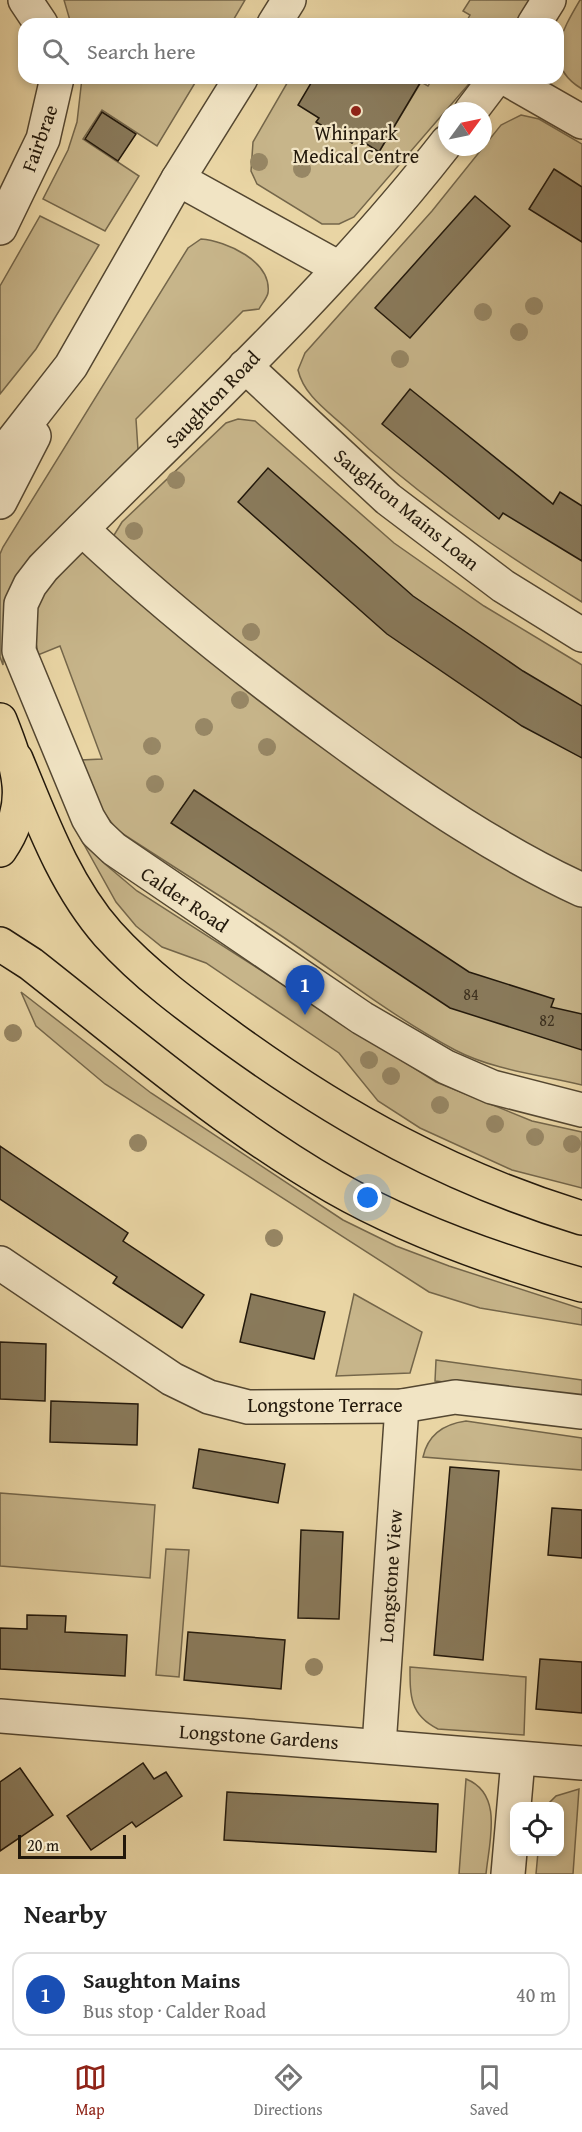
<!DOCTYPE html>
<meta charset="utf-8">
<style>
body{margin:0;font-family:"Gentium Book Plus",serif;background:#f6f6f6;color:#222}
.controls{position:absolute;right:18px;bottom:18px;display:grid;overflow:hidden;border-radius:12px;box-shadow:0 3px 9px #0003}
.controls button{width:54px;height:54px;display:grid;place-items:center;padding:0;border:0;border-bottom:2px solid #e0e0e0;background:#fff;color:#222;font:30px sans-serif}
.compass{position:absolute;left:438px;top:102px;width:54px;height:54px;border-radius:50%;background:#fff;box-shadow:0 3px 9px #0003;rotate:57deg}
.scale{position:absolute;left:18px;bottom:15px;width:108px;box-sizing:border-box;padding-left:6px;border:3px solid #22180b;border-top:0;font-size:16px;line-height:21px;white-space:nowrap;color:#22180b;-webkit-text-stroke:4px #f1e4c4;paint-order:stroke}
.you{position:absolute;left:368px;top:1198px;width:21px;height:21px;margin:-15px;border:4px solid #fff;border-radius:50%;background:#1a73e8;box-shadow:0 0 0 9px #1a73e833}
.badge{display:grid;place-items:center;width:39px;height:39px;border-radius:50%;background:#8f2418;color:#fff;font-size:20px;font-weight:700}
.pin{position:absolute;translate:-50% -50px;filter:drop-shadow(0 2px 3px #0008)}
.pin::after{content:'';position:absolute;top:32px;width:21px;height:18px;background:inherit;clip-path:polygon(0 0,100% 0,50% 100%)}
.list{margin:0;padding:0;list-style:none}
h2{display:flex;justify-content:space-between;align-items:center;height:78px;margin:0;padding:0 24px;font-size:26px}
h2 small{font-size:20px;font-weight:400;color:#767676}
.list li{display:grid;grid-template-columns:39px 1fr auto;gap:18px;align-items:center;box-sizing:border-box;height:84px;margin:0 12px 12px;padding:0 12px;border:2px solid #e0e0e0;border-radius:18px}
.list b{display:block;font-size:22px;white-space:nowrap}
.list p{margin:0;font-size:20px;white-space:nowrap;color:#767676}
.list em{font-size:20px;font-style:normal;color:#767676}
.icon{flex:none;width:33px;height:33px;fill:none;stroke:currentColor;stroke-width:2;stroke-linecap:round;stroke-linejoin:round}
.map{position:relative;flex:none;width:582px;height:1874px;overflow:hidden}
.search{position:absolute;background:#fff;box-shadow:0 3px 9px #0003;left:18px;right:18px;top:18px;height:66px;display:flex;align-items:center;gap:15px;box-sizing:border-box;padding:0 21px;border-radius:18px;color:#767676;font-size:22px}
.sheet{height:174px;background:#fff}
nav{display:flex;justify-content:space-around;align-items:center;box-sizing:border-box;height:84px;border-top:2px solid #e0e0e0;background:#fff;font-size:16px;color:#767676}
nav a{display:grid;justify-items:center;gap:3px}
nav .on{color:#8f2418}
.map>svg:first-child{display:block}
.green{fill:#c7b58a;stroke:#74664a;stroke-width:1.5}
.building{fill:#897a5b;stroke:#22180b;stroke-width:1.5}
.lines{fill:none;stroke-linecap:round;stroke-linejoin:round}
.minor-casing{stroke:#544731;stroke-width:36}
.major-casing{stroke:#22180b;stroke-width:36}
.minor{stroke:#f1e4c4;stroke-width:33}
.major{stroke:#e9d5a4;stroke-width:33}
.tree{fill:#978765}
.poi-dot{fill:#8f2418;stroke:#f1e4c4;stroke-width:2}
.labels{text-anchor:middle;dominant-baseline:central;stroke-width:4.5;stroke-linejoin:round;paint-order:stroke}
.number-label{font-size:16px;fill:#3c301f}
.poi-label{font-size:20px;fill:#22180b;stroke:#f1e4c4}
.street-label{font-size:20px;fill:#22180b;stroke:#f1e4c4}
</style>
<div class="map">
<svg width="582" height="1874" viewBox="0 0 582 1874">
<rect width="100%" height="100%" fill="#e9d5a4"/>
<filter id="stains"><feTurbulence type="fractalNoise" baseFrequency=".00333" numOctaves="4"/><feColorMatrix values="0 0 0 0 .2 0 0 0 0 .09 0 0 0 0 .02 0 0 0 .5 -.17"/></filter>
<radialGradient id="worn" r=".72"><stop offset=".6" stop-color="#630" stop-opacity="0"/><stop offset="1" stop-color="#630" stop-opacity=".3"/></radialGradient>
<g class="green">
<polygon points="64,0 245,0 231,24 71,24"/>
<polygon points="470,0 532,0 520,24 465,24 470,15 463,11"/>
<path d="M580,0H582V89C542,65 561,32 580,0Z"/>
<polygon points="82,78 198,78 157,146 102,110 83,139 139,176 105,231 43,199 68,150 77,122"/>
<polygon points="290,78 314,78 319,118 317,123 352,143 356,137 379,152 421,82 428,86 433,78 474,78 354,217 339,224 322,224 257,184 251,171 253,142"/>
<path d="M521,115L539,119L582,144V602C498,550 419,497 347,429C328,411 304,396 298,370L305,353L432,211L501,125Z"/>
<polygon points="40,216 99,245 36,349 0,394 0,286"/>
<path d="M201,239C226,241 272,261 268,293C267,298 261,305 259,309L243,311L136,419L138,450L21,575L4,619L3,665L0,657V554L3,547L188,248Z"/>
<path d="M238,419L255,421L394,543L484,606L582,665V1085C541,1075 493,1070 455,1050C393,1017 336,972 277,933C224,898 170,865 117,830L101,809L81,760L102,759L60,646L38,655C37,644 32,631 34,621C36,596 60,558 86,551C91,549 99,550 105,550L122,522L226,423Z"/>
<polygon points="72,823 105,864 137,891 436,1082 532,1121 582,1132 582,1188 512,1170 420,1128 378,1101 339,1053 206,963 162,947 136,926 116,902"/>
<polygon points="21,992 151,1093 343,1220 396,1246 449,1266 582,1309 582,1325 480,1308 429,1292 105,1084 36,1026"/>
<polygon points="354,1294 422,1332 410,1373 336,1376"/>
<polygon points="436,1360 582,1380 582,1397 435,1381"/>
<path d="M466,1421L582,1438V1470L423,1457C428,1434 444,1424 466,1421Z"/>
<polygon points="0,1493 155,1505 150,1578 0,1566"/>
<polygon points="166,1549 189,1550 179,1677 156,1675"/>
<path d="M410,1667L526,1677L524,1735L438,1729C410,1715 410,1697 410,1667Z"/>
<path d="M466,1779C504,1794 489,1842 486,1874H459Z"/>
<polygon points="579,1789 573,1874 536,1874 538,1852 560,1852 560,1806 546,1806 556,1796"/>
</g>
<g class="building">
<polygon points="314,78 423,78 379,152 356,137 352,143 316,122 319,118 298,105"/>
<polygon points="102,112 136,134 118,161 85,139"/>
<polygon points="554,169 582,187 582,242 529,209"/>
<polygon points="475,196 510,226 410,338 375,308"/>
<polygon points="410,389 553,504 560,492 582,506 582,561 503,513 499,519 382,424"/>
<polygon points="268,468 413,596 523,671 582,706 582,758 522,726 387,634 238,502"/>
<polygon points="194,790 469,972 554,999 551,1007 582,1014 582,1050 450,1008 171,823"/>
<polygon points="0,1146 128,1233 123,1241 204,1295 182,1328 113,1283 117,1277 0,1199"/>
<polygon points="251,1294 325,1312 314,1359 240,1342"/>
<polygon points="0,1342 46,1344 45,1401 0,1399"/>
<polygon points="51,1401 138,1404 137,1445 50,1442"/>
<polygon points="199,1449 285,1464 278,1503 193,1488"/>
<polygon points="450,1467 499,1471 483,1660 434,1655"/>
<polygon points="552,1508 582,1510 582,1558 548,1555"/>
<polygon points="301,1530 343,1532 339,1619 298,1618"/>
<polygon points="27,1615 66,1616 65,1632 127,1635 125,1676 0,1669 0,1628 27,1629"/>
<polygon points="188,1632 285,1640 281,1689 184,1680"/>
<polygon points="540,1659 582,1662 582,1713 536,1709"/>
<polygon points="143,1763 154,1779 166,1772 182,1796 136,1827 132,1822 91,1850 67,1816"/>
<polygon points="20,1768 53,1815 0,1851 0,1782"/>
<polygon points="227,1792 438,1804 436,1852 224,1840"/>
</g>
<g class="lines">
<defs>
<g id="minor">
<polyline points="25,0 41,24"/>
<polyline points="274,24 289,0"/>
<polyline points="534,24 549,0"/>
<polyline points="505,78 582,122"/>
<polyline points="471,111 496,78"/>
<path d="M447,142C327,296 180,429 43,568L30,585L21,604L19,651L88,818L97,833L114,849L362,1018L446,1067L492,1087L582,1110"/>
<polyline points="178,179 339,268"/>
<polyline points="0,228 43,139 57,78"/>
<polyline points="245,366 388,499 503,586 582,635"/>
<polyline points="0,457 71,366 178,179 241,78"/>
<polyline points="0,502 34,436"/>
<path d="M82,529C166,608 257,680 350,747C423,800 500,852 582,890"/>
<polyline points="0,1263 172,1379 209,1397 248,1407 402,1406 455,1397 582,1412"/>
<polyline points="0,1716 582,1763"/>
<polyline points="379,1746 402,1406"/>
<polyline points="508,1874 518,1760"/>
</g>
<g id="major">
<path d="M0,720C19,768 32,804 0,850"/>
<path d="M16,759C41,819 64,884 108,934C145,975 189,1007 233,1039C344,1119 451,1178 582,1218"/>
<path d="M0,944L31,964C129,1041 225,1124 334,1187C411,1231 497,1261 582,1285"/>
</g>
</defs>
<use href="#minor" class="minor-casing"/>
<use href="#major" class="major-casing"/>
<use href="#minor" class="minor"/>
<use href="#major" class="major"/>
</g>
<g class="tree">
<circle cx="259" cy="162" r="9"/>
<circle cx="302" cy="169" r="9"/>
<circle cx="534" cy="306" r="9"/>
<circle cx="483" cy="312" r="9"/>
<circle cx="519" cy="332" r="9"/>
<circle cx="400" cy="359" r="9"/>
<circle cx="176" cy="480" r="9"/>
<circle cx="134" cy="531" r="9"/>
<circle cx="251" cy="632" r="9"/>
<circle cx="240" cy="700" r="9"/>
<circle cx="204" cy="727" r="9"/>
<circle cx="152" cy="746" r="9"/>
<circle cx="267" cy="747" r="9"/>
<circle cx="155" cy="784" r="9"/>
<circle cx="13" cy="1033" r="9"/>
<circle cx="369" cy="1060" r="9"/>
<circle cx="391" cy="1076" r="9"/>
<circle cx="440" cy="1105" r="9"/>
<circle cx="495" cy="1124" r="9"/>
<circle cx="535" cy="1137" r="9"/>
<circle cx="138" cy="1143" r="9"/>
<circle cx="572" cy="1144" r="9"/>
<circle cx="274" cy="1238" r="9"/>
<circle cx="314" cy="1667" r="9"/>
</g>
<circle class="poi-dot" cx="356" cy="111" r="6"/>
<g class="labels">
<g class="number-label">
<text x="471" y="994">84</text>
<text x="547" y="1020">82</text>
</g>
<g class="poi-label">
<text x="356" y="132">Whinpark<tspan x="356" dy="23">Medical Centre</tspan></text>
</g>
<g class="street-label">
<text transform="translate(39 138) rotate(-70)">Fairbrae</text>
<text transform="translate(212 399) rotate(-46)">Saughton Road</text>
<text transform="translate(407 509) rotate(39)">Saughton Mains Loan</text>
<text transform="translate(185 899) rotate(34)">Calder Road</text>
<text x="325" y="1404">Longstone Terrace</text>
<text transform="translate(390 1576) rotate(-86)">Longstone View</text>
<text transform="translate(259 1736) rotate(4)">Longstone Gardens</text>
</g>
</g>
<rect width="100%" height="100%" filter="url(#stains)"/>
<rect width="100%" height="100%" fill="url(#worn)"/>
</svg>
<div class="controls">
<button><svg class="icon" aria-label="locate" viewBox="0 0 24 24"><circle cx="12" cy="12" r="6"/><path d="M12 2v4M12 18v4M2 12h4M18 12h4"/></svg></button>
</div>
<svg class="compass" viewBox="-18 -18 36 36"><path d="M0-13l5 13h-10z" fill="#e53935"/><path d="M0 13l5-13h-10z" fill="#767676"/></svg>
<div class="scale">20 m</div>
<div class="you"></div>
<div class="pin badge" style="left:305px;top:1015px;background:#1a4fb4">1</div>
<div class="search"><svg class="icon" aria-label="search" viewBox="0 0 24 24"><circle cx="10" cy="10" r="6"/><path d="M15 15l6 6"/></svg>Search here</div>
</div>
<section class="sheet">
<h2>Nearby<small></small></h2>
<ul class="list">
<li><span class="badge" style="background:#1a4fb4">1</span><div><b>Saughton Mains</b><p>Bus stop · Calder Road</p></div><em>40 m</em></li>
</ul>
</section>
<nav>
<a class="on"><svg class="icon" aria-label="map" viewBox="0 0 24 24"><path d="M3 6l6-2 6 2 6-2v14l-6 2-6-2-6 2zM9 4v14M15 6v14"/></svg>Map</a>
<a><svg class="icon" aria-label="directions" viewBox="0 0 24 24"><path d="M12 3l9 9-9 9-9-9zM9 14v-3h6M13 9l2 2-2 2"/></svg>Directions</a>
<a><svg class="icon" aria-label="saved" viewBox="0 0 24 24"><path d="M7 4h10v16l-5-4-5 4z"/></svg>Saved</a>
</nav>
